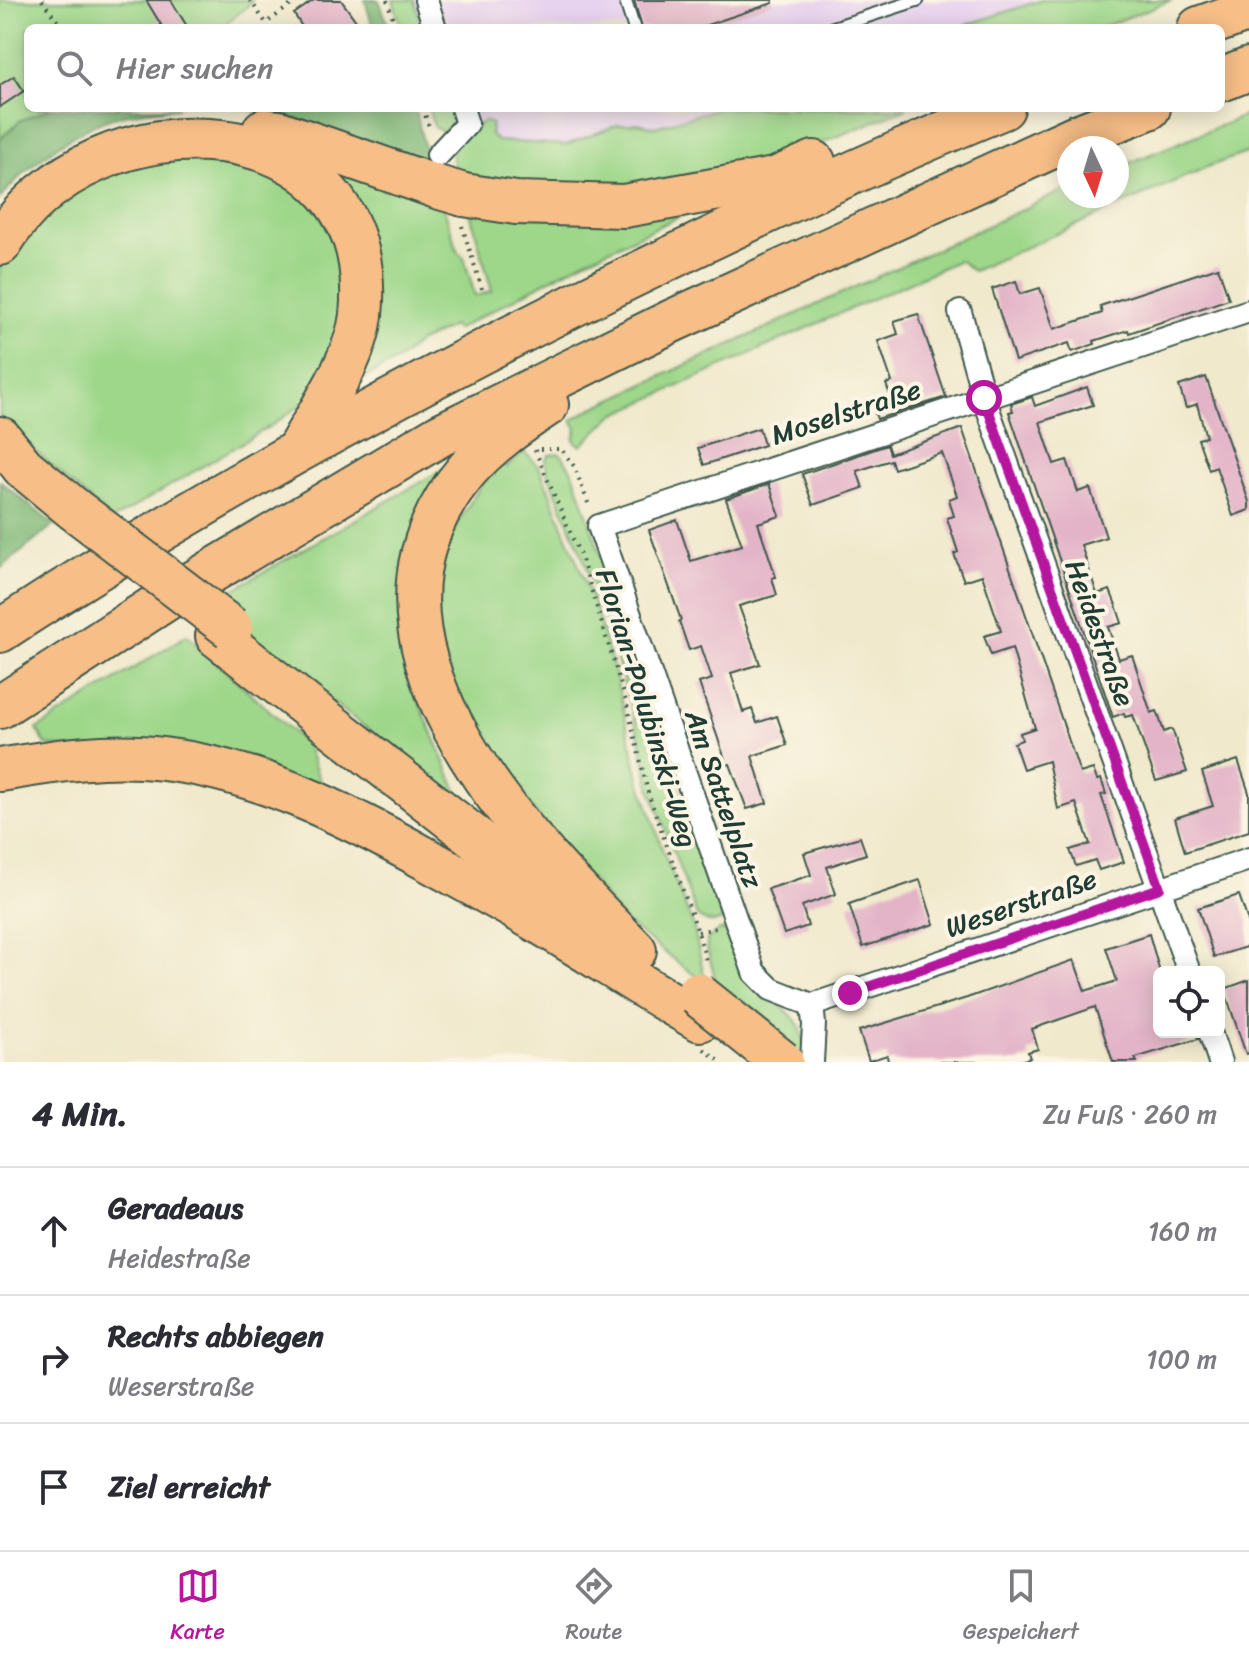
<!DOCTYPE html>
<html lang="de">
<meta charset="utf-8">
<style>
body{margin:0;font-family:Sriracha,sans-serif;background:#f7f7f7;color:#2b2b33}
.controls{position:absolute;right:24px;bottom:24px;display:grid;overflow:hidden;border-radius:12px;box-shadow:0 4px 20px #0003}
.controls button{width:72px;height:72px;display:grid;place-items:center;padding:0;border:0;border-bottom:2px solid #e1e1e2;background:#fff;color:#2b2b33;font:40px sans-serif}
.compass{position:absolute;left:1057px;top:136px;width:72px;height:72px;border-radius:50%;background:#fff;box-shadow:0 4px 20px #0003;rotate:176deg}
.stop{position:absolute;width:24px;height:24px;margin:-18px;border:6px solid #b5179e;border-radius:50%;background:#fff}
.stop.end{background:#b5179e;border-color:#fff;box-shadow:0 2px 8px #0008}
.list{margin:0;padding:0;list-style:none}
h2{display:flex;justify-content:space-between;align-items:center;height:104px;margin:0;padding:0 32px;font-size:34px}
h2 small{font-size:26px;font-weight:400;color:#7c7c81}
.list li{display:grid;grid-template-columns:52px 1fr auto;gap:24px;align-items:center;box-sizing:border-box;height:128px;padding:0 32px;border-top:2px solid #e1e1e2}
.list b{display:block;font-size:30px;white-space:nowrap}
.list p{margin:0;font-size:26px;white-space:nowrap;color:#7c7c81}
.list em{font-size:26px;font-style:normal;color:#7c7c81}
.icon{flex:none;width:44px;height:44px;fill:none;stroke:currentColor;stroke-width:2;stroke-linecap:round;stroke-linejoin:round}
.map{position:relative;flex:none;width:1249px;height:1062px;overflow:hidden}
.search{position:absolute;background:#fff;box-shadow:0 4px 20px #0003;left:24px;right:24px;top:24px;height:88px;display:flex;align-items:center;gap:20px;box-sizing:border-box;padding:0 28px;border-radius:12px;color:#7c7c81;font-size:30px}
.sheet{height:488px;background:#fff}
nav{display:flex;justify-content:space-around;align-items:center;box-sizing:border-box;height:112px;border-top:2px solid #e1e1e2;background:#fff;font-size:22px;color:#7c7c81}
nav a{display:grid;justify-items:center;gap:4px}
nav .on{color:#b5179e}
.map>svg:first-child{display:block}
.built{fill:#e7d2ef}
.green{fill:#9ed78a;stroke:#5e8a5f;stroke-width:2}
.forest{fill:#7eb876;stroke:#4e7a55;stroke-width:2}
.building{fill:#e3b3c8}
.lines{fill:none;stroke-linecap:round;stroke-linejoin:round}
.lane-casing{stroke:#3e574b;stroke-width:15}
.street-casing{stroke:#3e574b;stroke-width:26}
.highway-casing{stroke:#3e574b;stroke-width:46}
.path{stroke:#3e574b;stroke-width:4;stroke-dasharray:2 6;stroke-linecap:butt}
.lane{stroke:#fff;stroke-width:11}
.street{stroke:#fff;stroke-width:22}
.highway{stroke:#f7be87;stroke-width:42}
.highway-bridge-casing{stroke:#3e574b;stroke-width:46;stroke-linecap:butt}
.highway-bridge{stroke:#f7be87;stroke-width:42}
.route{stroke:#b5179e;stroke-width:10}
.labels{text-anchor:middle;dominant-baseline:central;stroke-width:8;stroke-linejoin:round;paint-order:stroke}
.street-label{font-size:28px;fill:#1f3d34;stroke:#fcf5e5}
</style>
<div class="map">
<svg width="1249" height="1062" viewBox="0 0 1249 1062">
<rect width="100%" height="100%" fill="#fcf5e5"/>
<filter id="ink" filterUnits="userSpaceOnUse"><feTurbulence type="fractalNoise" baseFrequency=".0125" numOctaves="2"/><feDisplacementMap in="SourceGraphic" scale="16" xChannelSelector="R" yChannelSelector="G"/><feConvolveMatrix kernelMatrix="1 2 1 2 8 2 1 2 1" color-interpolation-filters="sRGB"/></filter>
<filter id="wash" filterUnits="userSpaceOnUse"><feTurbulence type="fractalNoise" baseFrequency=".006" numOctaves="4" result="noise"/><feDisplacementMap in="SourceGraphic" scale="32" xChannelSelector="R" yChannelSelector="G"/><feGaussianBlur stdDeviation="1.8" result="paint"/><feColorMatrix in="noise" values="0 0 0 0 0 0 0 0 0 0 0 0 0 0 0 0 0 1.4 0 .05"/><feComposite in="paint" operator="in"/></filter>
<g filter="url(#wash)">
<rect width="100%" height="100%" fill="#f0e9cc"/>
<g class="built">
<polygon points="414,0 1042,0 957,28 423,28"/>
<polygon points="449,108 720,108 655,127 638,123 617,125 566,145 497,141 490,134 490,127 461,135 455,128"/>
</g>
<g class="green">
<polygon points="0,0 252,0 246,8 219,28 28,28 28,108 51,108 21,120 0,139"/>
<polygon points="393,0 414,0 423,28 402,28"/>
<polygon points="1042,0 1172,0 1100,28 957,28"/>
<polygon points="428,108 449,108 455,128 450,134 435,128"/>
<path d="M720,108H907L785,158L589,193L460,176C439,148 461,135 484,121L492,124L490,134L497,141L566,145L617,125L638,123L655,127Z"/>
<polygon points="1249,114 1249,152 1207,167 973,271 959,260 612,416 581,446 574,440 577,428 572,420 591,409 1069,188 1069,196 1117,196 1117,168"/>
<polygon points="200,144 311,192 353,288 317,393 274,424 112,520 0,419 0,262 65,190"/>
<polygon points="307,154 442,202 458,252 464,257 475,296 492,291 469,209 702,206 582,262 456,330 453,326 419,342 400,359 351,385 368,343"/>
<polygon points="524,452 539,466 594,604 614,670 639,778 664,854 693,925 706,984 625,922 508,779 456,695 435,623 439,555 498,456 506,467"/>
<path d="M558,453L562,455L574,475L677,785L724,911L722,920C712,925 706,922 697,916L651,790L640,739L608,628L581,552L547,471L546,459L549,455Z"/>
<polygon points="447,467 408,676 461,800 248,638 215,600"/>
<polygon points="187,635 306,744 323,789 46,745 37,729"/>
<path d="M720,930L727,932C736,949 739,966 752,982C767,999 798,1012 803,1036C804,1044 804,1053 805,1061L720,995L707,949V939Z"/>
</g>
<g class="forest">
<polygon points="365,0 379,0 389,28 373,28"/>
<path d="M51,108H178C153,110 128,112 104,121C68,134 23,169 0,199V139L21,120Z"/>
<polygon points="241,108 415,108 429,167 290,117"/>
<polygon points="0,481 54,525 0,569"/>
</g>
<g id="blocks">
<g class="building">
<polygon points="146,0 171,0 188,28 163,28"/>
<polygon points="314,0 341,0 361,28 303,28 294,14"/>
<polygon points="634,0 773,0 773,3 698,28 642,28"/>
<polygon points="14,76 24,91 0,107 0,85"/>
<polygon points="1218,267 1229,299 1129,333 1128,330 1094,341 1095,344 1072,352 1069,343 1015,361 992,289 1016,281 1020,294 1040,288 1054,329 1102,313 1100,306"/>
<polygon points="918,314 946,397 877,419 872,404 891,398 886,384 892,382 878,341 898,334 894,321"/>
<polygon points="1206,377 1249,502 1249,510 1233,516 1216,467 1209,470 1198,439 1206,437 1197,404 1186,408 1179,386"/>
<polygon points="1087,387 1093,405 1040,422 1054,464 1067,460 1078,492 1090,488 1106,537 1081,545 1097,594 1110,590 1116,605 1122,623 1108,627 1119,659 1132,655 1151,713 1157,711 1164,732 1172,729 1187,772 1156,781 1133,715 1125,717 1124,713 1113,717 1009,412 1013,411 1011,404 1032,397 1035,406"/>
<polygon points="759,428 764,445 704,465 698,448"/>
<polygon points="962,428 1080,773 1093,769 1097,780 1101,779 1106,794 1101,795 1124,862 1099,870 1095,860 1076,866 1070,850 1090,844 1076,803 1058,809 1048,761 1023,769 1014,743 1022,740 1020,733 1035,728 1012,648 991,655 984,636 1001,631 982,575 964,581 954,554 958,552 947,518 954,516 949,499 957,496 942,453 894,469 891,460 857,471 863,488 813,505 802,474 887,445 890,454"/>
<polygon points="769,484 780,516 758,523 776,577 772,578 777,595 739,606 760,664 731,673 743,712 752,709 757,723 777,716 787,745 752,756 767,803 747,809 730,764 727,765 699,683 712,679 701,646 689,650 679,621 681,620 649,530 677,520 691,561 742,545 726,499"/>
<polygon points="1238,760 1249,793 1249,831 1185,852 1175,818 1213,806 1202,772"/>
<polygon points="860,837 866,854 827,867 836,894 802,906 808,926 784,934 768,889 811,875 804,853"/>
<polygon points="920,880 934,924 863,947 849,904"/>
<polygon points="1239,895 1249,924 1249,946 1214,957 1198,908"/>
<polygon points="1149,934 1159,969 1159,1032 1196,1032 1198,1039 1135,1058 1137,1062 1113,1062 1095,1007 1032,1029 1038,1049 1028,1052 1030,1058 1017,1062 888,1062 887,1055 869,1061 859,1031 967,998 1074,960 1085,991 1117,981 1106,948"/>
<polygon points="1249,980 1249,1053 1246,1054 1224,989"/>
</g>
</g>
</g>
<g filter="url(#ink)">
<use href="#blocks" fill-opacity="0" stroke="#3e574b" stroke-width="2"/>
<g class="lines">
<defs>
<g id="lane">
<polyline points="625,0 634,28"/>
<polyline points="832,28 918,0"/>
</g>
<g id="street">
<polyline points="426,0 435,28"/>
<polyline points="438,155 467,124 462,108"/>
<polyline points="960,312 984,398 1189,972"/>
<polyline points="812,1005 771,989 754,972 599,526 1249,311"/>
<polyline points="812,1005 1249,859"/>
<polyline points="1210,1032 1220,1062"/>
<polyline points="812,1062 814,1024 812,1005"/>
</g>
<g id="highway">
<polyline points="1199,28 1249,10"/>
<polyline points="1221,80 1249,69"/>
<polyline points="264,130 279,132 437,187"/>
<polyline points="464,195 516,203 624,206 775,179 814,162"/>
<path d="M0,244C90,90 383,100 361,315C356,360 319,411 297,451"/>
<path d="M547,405C519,424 489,444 467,470C325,637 520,835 635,950"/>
<polyline points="0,438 23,467 74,509"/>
<path d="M0,631C189,507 388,398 590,297C726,230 863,165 1003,108"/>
<polyline points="217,636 569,911"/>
<polyline points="0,707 179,591 440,435 672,321 1074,137 1149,108"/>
<path d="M0,770C54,761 108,752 163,759C258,770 345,814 428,860C466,881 506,902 544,925C597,956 646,990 700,1020"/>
</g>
</defs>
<use href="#lane" class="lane-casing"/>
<use href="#street" class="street-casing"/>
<use href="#highway" class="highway-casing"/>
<g class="path">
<polyline points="42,0 62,28"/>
<polyline points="250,0 266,23 298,0"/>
<polyline points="387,0 396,28"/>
<polyline points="423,108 430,130"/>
<polyline points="462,226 483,292"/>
<polyline points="540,449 561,449 574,466 590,508"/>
<polyline points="535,450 582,560 626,701 649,796 698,932 707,964"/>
<polyline points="698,932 716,928"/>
<polyline points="704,1049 721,1062"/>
</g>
<use href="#lane" class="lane"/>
<use href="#street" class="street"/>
<use href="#highway" class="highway"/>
<defs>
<g id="highway-bridge">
<polyline points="437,187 464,195"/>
<polyline points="74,509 231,628"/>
<polyline points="697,994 782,1062"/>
</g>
</defs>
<use href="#highway-bridge" class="highway-bridge-casing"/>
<use href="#highway-bridge" class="highway-bridge"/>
</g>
</g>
<g class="lines" filter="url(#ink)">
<polyline class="route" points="850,993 1160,888 984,398"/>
</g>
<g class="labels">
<g class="street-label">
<text transform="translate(846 412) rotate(-18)">Moselstraße</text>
<text transform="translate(1100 633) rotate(70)">Heidestraße</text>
<text transform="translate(647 708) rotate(73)">Florian-Polubinski-Weg</text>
<text transform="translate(724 799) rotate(71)">Am Sattelplatz</text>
<text transform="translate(1021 903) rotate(-19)">Weserstraße</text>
</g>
</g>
</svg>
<div class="controls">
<button><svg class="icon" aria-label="locate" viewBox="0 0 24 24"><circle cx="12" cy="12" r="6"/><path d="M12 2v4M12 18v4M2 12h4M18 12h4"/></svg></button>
</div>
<svg class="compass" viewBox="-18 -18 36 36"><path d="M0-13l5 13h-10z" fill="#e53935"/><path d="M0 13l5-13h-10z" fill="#7c7c81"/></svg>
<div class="stop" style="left:984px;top:398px"></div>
<div class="stop end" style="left:850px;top:993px"></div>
<div class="search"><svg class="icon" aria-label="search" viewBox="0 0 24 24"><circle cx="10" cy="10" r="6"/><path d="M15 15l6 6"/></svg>Hier suchen</div>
</div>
<section class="sheet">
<h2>4 Min.<small>Zu Fuß · 260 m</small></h2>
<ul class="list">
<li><svg class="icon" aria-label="ahead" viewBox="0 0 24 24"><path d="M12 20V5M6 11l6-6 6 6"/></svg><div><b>Geradeaus</b><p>Heidestraße</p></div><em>160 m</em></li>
<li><svg class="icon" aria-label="right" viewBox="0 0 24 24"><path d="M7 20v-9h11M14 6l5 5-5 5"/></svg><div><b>Rechts abbiegen</b><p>Weserstraße</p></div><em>100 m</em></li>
<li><svg class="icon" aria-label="arrive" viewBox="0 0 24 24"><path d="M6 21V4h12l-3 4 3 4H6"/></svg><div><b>Ziel erreicht</b></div></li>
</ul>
</section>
<nav>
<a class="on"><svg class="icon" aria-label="map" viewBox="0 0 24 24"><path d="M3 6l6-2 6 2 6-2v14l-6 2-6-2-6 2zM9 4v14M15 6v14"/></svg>Karte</a>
<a><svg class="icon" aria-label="directions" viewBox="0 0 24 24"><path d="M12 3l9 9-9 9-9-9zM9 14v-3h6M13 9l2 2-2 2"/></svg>Route</a>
<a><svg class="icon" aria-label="saved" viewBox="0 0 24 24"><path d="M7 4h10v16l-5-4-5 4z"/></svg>Gespeichert</a>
</nav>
